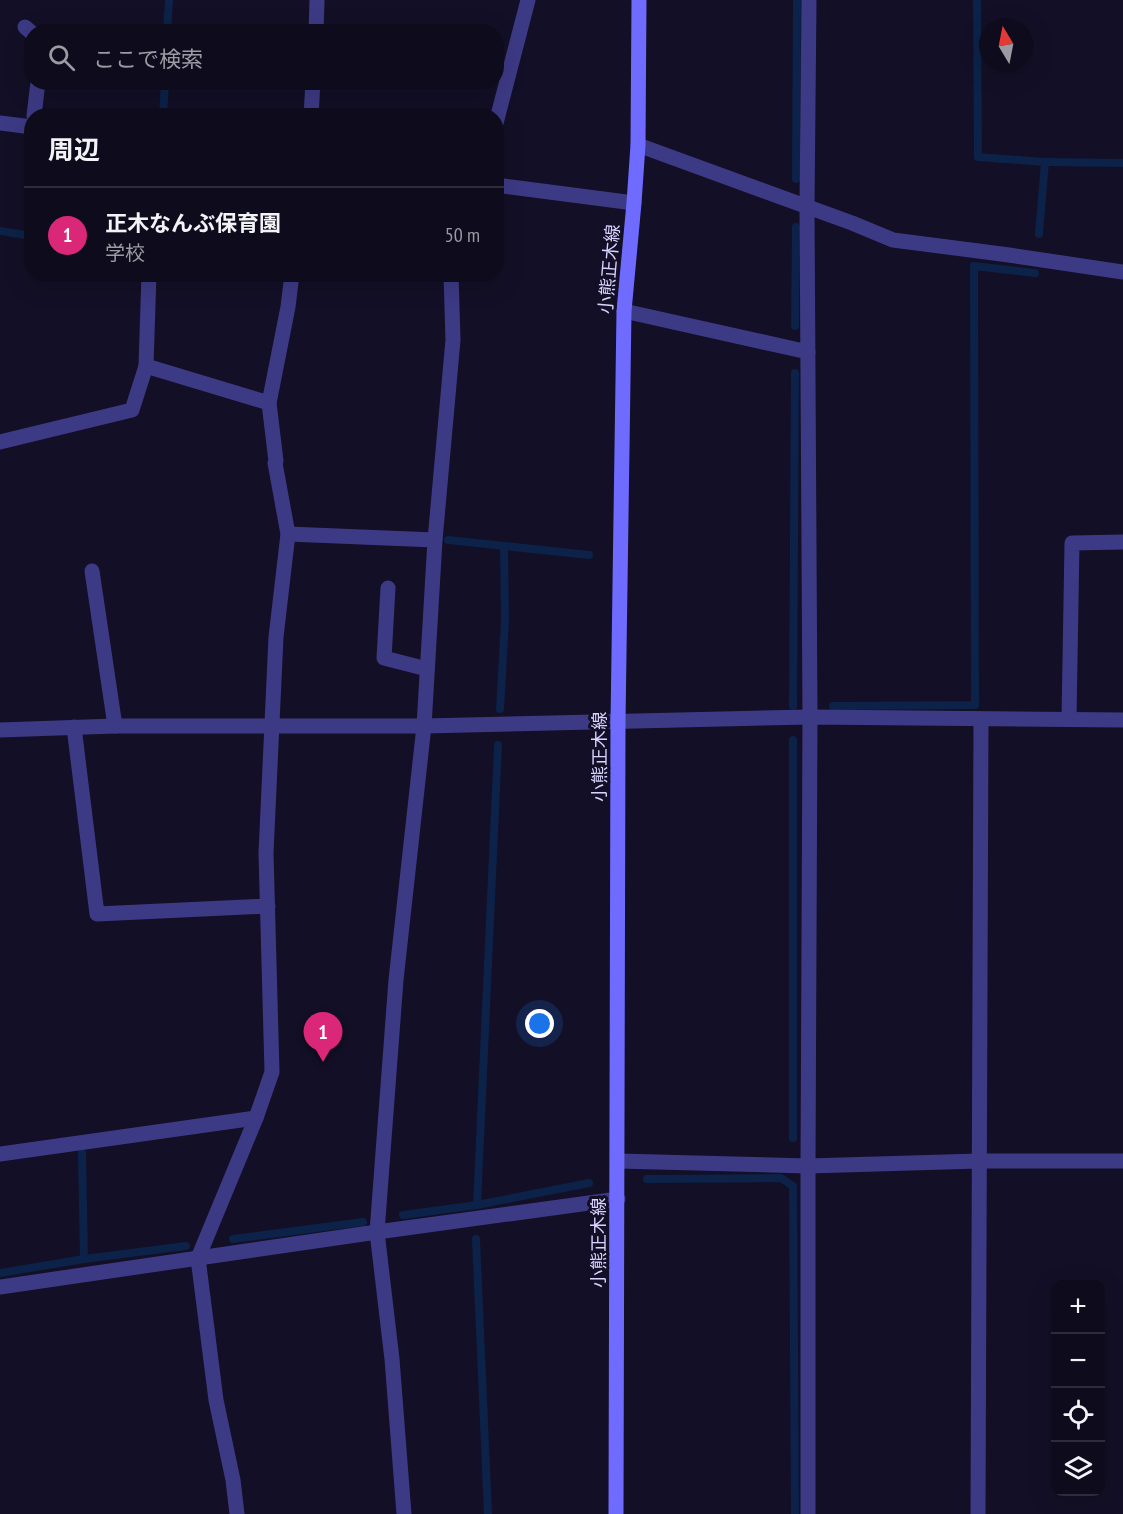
<!DOCTYPE html>
<html lang="ja">
<meta charset="utf-8">
<style>
body{margin:0;font-family:"PT Sans Narrow","Noto Sans JP",sans-serif;background:#1c1929;color:#f1f3f6}
.controls{position:absolute;right:18px;bottom:18px;display:grid;overflow:hidden;border-radius:12px;box-shadow:0 6px 24px #0002}
.controls button{width:54px;height:54px;display:grid;place-items:center;padding:0;border:0;border-bottom:2px solid #2e2b3b;background:#0e0b1c;color:#f1f3f6;font:30px sans-serif}
.compass{position:absolute;left:979px;top:18px;width:54px;height:54px;border-radius:50%;background:#0e0b1c;box-shadow:0 6px 24px #0002;rotate:350deg}
.you{position:absolute;left:540px;top:1024px;width:21px;height:21px;margin:-15px;border:4px solid #fff;border-radius:50%;background:#1a73e8;box-shadow:0 0 0 9px #1a73e833}
.badge{display:grid;place-items:center;width:39px;height:39px;border-radius:50%;background:#db2777;color:#fff;font-size:20px;font-weight:700}
.pin{position:absolute;translate:-50% -50px;filter:drop-shadow(0 2px 3px #0008)}
.pin::after{content:'';position:absolute;top:32px;width:21px;height:18px;background:inherit;clip-path:polygon(0 0,100% 0,50% 100%)}
.list{margin:0;padding:0;list-style:none}
h2{display:flex;justify-content:space-between;align-items:center;height:78px;margin:0;padding:0 24px;font-size:26px}
h2 small{font-size:20px;font-weight:400;color:#9b9ba3}
.list li{display:grid;grid-template-columns:39px 1fr auto;gap:18px;align-items:center;box-sizing:border-box;height:96px;padding:0 24px;border-top:2px solid #2e2b3b}
.list b{display:block;font-size:22px;white-space:nowrap}
.list p{margin:0;font-size:20px;white-space:nowrap;color:#9b9ba3}
.list em{font-size:20px;font-style:normal;color:#9b9ba3}
.icon{flex:none;width:33px;height:33px;fill:none;stroke:currentColor;stroke-width:2;stroke-linecap:round;stroke-linejoin:round}
.map{position:relative;flex:none;width:1123px;height:1514px;overflow:hidden}
.search{position:absolute;background:#0e0b1c;box-shadow:0 6px 24px #0002;left:24px;top:24px;width:480px;height:66px;display:flex;align-items:center;gap:15px;box-sizing:border-box;padding:0 21px;border-radius:24px;color:#9b9ba3;font-size:22px}
.panel{position:absolute;background:#0e0b1c;box-shadow:0 6px 24px #0002;left:24px;top:108px;width:480px;height:174px;border-radius:24px}
.map>svg:first-child{display:block}
.lines{fill:none;stroke-linecap:round;stroke-linejoin:round}
.stream{stroke:#0c2248;stroke-width:8}
.minor{stroke:#3d3a85;stroke-width:15}
.secondary{stroke:#6f6bff;stroke-width:15}
.labels{text-anchor:middle;dominant-baseline:central;stroke-width:6;stroke-linejoin:round;paint-order:stroke}
.street-label{font-size:18px;fill:#d9d4ff;stroke:#130f26}
</style>
<div class="map">
<svg width="1123" height="1514" viewBox="0 0 1123 1514">
<rect width="100%" height="100%" fill="#130f26"/>
<g class="lines">
<g class="stream">
<polyline points="977,0 978,157 1045,162 1039,234"/>
<polyline points="167,32 169,0"/>
<polyline points="163,116 165,82"/>
<polyline points="1045,162 1123,163"/>
<polyline points="796,179 797,0"/>
<polyline points="0,231 32,236"/>
<polyline points="795,326 796,227"/>
<polyline points="448,540 589,555"/>
<polyline points="793,706 795,373"/>
<polyline points="833,706 975,705 974,266 1035,273"/>
<polyline points="500,709 505,622 504,546"/>
<polyline points="793,740 793,1138"/>
<polyline points="82,1153 84,1259"/>
<polyline points="647,1179 781,1178 793,1186 795,1514"/>
<polyline points="477,1205 498,745"/>
<polyline points="403,1215 477,1205 589,1183"/>
<polyline points="233,1239 363,1222"/>
<polyline points="476,1239 488,1514"/>
<polyline points="0,1273 84,1259 186,1246"/>
</g>
<g class="minor">
<polyline points="25,27 32,33"/>
<polyline points="316,32 317,0"/>
<polyline points="34,116 38,82"/>
<polyline points="311,116 313,82"/>
<polyline points="0,123 32,127"/>
<polyline points="496,123 528,0"/>
<polyline points="638,145 852,223 893,240 1009,255 1123,272"/>
<polyline points="496,185 634,203"/>
<polyline points="624,311 808,352"/>
<polyline points="146,366 269,403"/>
<polyline points="0,442 132,410 146,366 149,274"/>
<polyline points="288,534 435,540"/>
<polyline points="92,571 115,726"/>
<polyline points="388,588 384,658 427,669"/>
<polyline points="1069,719 1072,543 1123,542"/>
<polyline points="74,727 97,914 268,906"/>
<polyline points="0,730 115,726 424,726 810,717 1123,720"/>
<polyline points="0,1154 256,1118"/>
<polyline points="618,1161 808,1166 979,1161 1123,1161"/>
<polyline points="0,1287 377,1232 618,1199"/>
<polyline points="237,1514 233,1480 216,1400 198,1258 256,1118 272,1072 266,853 276,637 288,534 275,463 276,461 269,403 288,307 292,274"/>
<polyline points="404,1514 392,1359 377,1232 396,980 424,726 435,540 453,340 451,274"/>
<polyline points="808,1514 808,1166 810,717 807,207 809,0"/>
<polyline points="978,1514 981,719"/>
</g>
<polyline class="secondary" points="616,1514 618,722 624,311 634,203 638,145 639,0"/>
</g>
<g class="labels">
<g class="street-label">
<text transform="translate(609 269) rotate(-85)">小熊正木線</text>
<text transform="translate(599 757) rotate(-90)">小熊正木線</text>
<text transform="translate(598 1243) rotate(-90)">小熊正木線</text>
</g>
</g>
</svg>
<div class="controls">
<button>+</button>
<button>−</button>
<button><svg class="icon" aria-label="locate" viewBox="0 0 24 24"><circle cx="12" cy="12" r="6"/><path d="M12 2v4M12 18v4M2 12h4M18 12h4"/></svg></button>
<button><svg class="icon" aria-label="layers" viewBox="0 0 24 24"><path d="M12 4l9 5-9 5-9-5zM3 14l9 5 9-5"/></svg></button>
</div>
<svg class="compass" viewBox="-18 -18 36 36"><path d="M0-13l5 13h-10z" fill="#e53935"/><path d="M0 13l5-13h-10z" fill="#9b9ba3"/></svg>
<div class="you"></div>
<div class="pin badge" style="left:323px;top:1062px">1</div>
<div class="search"><svg class="icon" aria-label="search" viewBox="0 0 24 24"><circle cx="10" cy="10" r="6"/><path d="M15 15l6 6"/></svg>ここで検索</div>
<section class="panel">
<h2>周辺<small></small></h2>
<ul class="list">
<li><span class="badge">1</span><div><b>正木なんぶ保育園</b><p>学校</p></div><em>50 m</em></li>
</ul>
</section>
</div>
